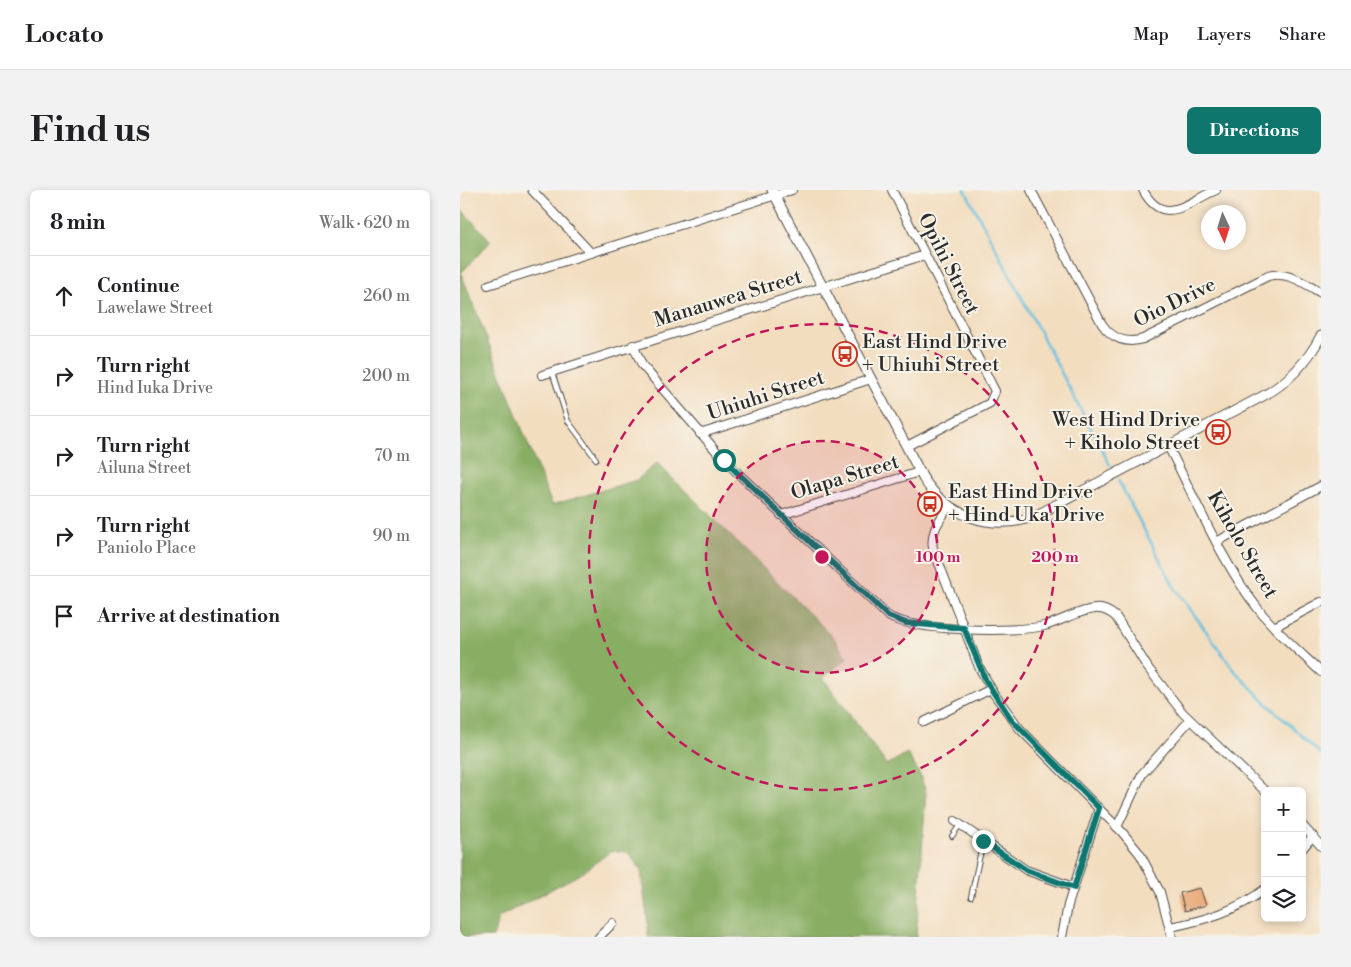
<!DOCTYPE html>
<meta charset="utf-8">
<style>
body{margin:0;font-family:"Libre Bodoni",serif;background:#f2f2f2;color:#202124}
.controls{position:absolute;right:15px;bottom:15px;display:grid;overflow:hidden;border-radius:8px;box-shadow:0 2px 8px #0003}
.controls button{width:45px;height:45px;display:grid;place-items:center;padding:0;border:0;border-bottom:1px solid #e0e0e0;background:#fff;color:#202124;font:25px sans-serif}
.compass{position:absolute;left:741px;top:15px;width:45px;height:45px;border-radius:50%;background:#fff;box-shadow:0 2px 8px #0003;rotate:176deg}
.stop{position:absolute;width:15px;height:15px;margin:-11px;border:4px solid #0f766e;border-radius:50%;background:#fff}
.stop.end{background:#0f766e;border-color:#fff;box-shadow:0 1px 5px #0008}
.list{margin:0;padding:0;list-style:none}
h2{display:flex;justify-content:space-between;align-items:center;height:65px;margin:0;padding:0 20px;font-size:21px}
h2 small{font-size:16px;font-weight:400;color:#757577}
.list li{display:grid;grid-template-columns:32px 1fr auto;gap:15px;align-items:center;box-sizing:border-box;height:80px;padding:0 20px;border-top:1px solid #e0e0e0}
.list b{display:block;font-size:19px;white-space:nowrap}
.list p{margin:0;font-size:16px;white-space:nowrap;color:#757577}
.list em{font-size:16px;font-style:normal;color:#757577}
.icon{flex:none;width:28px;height:28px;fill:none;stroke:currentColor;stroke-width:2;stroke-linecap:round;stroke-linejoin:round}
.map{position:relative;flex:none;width:861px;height:747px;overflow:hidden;border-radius:8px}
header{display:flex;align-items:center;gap:30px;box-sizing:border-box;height:70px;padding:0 25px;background:#fff;border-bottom:1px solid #e0e0e0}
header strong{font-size:24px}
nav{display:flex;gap:28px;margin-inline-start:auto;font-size:18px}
.intro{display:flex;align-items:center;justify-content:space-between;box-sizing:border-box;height:120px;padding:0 30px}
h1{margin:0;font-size:35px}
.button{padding:12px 22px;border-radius:8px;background:#0f766e;color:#fff;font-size:18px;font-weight:700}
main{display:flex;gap:30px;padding:0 30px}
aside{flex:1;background:#fff;border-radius:8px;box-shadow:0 2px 8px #0003}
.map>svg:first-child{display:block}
.forest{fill:#88ae64;stroke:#5a6c48}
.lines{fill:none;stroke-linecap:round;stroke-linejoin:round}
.stream{stroke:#61c0df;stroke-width:2.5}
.building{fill:#e9aa7c}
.service-casing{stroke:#494641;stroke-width:6}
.minor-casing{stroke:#494641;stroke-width:10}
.tertiary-casing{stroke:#494641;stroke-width:11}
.service{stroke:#fff;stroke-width:4}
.minor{stroke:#fff;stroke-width:8}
.tertiary{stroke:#fff;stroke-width:9}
.route{stroke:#0f766e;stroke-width:6}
.ring{fill:none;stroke:#c2185b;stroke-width:2.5;stroke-dasharray:9 6}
.labels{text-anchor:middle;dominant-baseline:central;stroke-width:4;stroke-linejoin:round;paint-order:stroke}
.street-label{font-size:20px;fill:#2b2b2b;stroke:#f7f3e8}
.poi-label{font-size:20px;fill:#2b2b2b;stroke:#f7f3e8;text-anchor:start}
.centre{fill:#c2185b;stroke:#f7f3e8;stroke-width:2.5}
.ring-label{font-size:15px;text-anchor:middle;font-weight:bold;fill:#c2185b;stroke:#f7f3e8;stroke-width:4;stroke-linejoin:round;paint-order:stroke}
</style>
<header>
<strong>Locato</strong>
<nav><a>Map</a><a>Layers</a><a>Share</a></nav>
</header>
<div class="intro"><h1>Find us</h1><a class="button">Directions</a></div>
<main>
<aside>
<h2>8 min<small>Walk · 620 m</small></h2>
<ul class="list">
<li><svg class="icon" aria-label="ahead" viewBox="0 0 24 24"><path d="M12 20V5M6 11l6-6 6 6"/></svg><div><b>Continue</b><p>Lawelawe Street</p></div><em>260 m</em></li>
<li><svg class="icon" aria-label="right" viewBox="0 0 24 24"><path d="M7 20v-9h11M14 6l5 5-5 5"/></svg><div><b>Turn right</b><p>Hind Iuka Drive</p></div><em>200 m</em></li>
<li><svg class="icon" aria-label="right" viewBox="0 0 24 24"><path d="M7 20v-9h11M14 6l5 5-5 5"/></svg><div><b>Turn right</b><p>Ailuna Street</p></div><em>70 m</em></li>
<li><svg class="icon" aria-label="right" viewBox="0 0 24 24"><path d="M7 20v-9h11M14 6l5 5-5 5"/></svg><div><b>Turn right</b><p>Paniolo Place</p></div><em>90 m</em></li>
<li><svg class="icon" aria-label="arrive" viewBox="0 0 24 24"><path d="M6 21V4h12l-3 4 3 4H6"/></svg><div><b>Arrive at destination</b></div></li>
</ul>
</aside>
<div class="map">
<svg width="861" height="747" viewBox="0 0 861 747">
<rect width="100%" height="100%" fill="#f7f3e8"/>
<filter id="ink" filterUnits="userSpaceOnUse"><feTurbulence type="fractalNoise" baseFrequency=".02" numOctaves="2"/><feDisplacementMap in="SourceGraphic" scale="10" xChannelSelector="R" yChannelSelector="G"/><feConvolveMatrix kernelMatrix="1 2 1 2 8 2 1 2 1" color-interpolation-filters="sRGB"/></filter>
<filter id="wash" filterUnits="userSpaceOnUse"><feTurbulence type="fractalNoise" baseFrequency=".0096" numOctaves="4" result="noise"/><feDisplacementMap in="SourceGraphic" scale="20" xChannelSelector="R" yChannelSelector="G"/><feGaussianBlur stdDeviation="1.12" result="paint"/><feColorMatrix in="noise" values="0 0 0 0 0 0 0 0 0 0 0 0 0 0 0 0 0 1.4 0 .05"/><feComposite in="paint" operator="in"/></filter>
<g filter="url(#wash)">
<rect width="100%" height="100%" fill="#f3ddbf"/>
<polygon class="forest" points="0,18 31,51 1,83 92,315 177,290 197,273 373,447 387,468 363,488 427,575 447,563 459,583 466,602 456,747 188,747 188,734 181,681 168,662 151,661 122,683 39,727 33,747 0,747"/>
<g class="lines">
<g class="stream">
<polyline points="505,0 650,275"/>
<polyline points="658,290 715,398 774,480 802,509 861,564"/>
</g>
</g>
<g id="blocks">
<polygon class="building" points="740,698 746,715 725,721 720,703"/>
</g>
</g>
<g filter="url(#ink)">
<use href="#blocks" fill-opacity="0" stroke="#494641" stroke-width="1"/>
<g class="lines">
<defs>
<g id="service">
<polyline points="92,182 108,231 136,269"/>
<polyline points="492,646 500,635"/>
<polyline points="511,707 523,651"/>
</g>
<g id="minor">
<polyline points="72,0 131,63"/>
<polyline points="432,0 535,201 530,213 447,256"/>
<path d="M571,0L642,134C652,149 667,154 683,149L808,86C828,81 844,93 861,103"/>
<path d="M683,0C703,38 728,12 756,0"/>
<polyline points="28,95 332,0"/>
<path d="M173,155L182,175L264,270L428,426C453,441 554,443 584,436C600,432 619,420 635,419C643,418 650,422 656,427L688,478L723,523L805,601"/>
<polyline points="82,185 465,65"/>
<polyline points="240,244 411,189"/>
<path d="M708,256C735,308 763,375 799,420C817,443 840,462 861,482"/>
<path d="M489,316C480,330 470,341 473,358L519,477L534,504L560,539L662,642L680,664L700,702L712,747"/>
<polyline points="321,325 459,282"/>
<polyline points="758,351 861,296"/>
<polyline points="814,437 861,412"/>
<polyline points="464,532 531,499"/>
<polyline points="495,631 566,680 613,697"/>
<polyline points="842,635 861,656"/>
<polyline points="657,637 682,584 730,530"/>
<polyline points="842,659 853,646"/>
<path d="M710,737C746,730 776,721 805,699"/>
<polyline points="139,747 153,733"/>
<polyline points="602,747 608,715 639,618"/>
</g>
<path id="tertiary" d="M312,0L463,288C487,326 530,341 573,327L803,206C829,192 847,172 861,146"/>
</defs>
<use href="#service" class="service-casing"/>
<use href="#minor" class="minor-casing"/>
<use href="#tertiary" class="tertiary-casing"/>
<use href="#service" class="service"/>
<use href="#minor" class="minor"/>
<use href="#tertiary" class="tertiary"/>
</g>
</g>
<g class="lines" filter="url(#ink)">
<polyline class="route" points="264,270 428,426 446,433 504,438 526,491 551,529 639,618 614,698 566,680 523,651"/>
</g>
<circle cx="362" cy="367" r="116" fill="#c2185b" fill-opacity=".12"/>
<g class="ring">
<circle cx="362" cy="367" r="116"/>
<circle cx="362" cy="367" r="233"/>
</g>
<defs>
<symbol id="bus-ring" viewBox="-11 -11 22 22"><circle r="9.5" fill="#f7f3e8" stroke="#c8321e" stroke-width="1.5"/><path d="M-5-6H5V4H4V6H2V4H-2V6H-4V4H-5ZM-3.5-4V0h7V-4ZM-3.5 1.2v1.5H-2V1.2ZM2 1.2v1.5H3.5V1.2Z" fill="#c8321e"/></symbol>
</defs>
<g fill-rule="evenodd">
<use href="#bus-ring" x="371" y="150" width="28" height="28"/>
<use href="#bus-ring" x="744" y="228" width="28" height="28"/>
<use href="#bus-ring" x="456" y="300" width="28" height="28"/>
</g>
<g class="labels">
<g class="street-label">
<text transform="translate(488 74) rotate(63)">Opihi Street</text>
<text transform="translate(268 109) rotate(-17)">Manauwea Street</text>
<text transform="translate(715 113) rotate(-26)">Oio Drive</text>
<text transform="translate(306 206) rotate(-18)">Uhiuhi Street</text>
<text transform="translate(385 288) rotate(-17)">Olapa Street</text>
<text transform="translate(782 355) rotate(60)">Kiholo Street</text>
</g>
<g class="poi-label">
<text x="402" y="152">East Hind Drive<tspan x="402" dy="23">+ Uhiuhi Street</tspan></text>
<text x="740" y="230" text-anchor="end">West Hind Drive<tspan x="740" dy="23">+ Kiholo Street</tspan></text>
<text x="488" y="302">East Hind Drive<tspan x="488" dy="23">+ Hind Uka Drive</tspan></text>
</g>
</g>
<circle cx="362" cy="367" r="8" class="centre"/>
<g class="ring-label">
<text x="478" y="372">100 m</text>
<text x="595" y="372">200 m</text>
</g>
</svg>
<div class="controls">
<button>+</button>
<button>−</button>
<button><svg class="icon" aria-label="layers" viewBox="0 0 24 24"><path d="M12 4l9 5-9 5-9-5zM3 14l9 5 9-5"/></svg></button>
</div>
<svg class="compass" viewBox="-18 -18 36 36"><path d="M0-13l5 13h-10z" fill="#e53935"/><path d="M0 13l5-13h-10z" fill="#757577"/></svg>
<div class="stop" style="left:264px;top:270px"></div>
<div class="stop end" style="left:523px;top:651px"></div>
</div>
</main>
